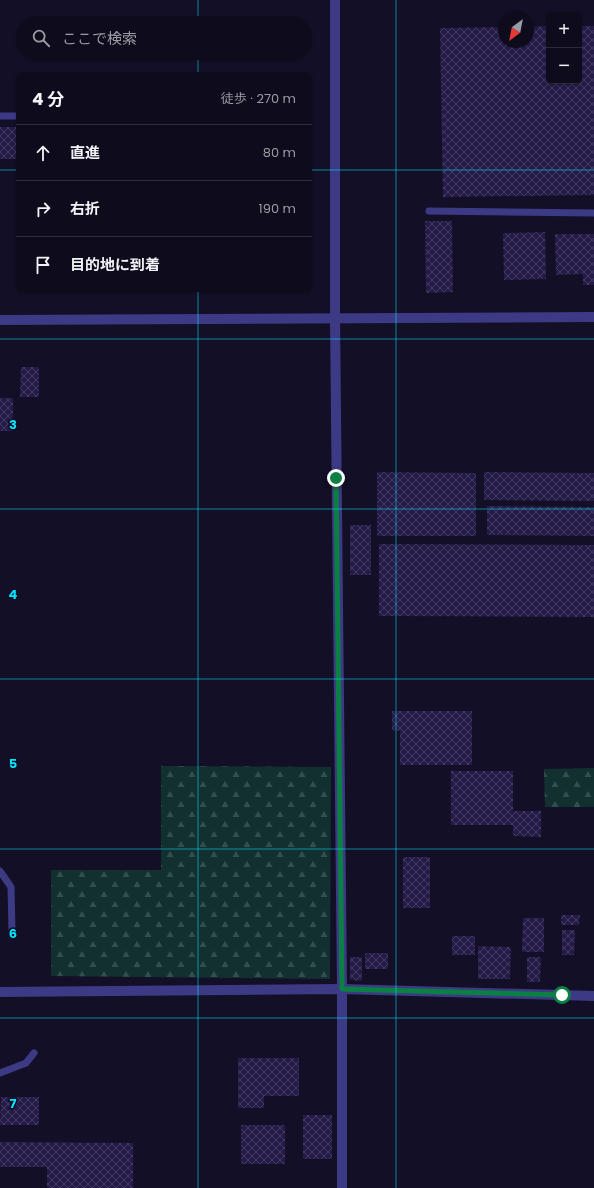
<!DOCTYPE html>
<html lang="ja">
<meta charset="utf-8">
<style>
body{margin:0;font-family:Poppins,"Noto Sans JP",sans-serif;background:#171425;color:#f1f3f6}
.controls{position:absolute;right:12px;top:12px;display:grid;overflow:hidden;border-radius:6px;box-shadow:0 1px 3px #0004}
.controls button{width:36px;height:36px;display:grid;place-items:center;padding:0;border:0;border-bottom:1px solid #2e2b3b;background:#0e0b1c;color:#f1f3f6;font:20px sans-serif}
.compass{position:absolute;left:498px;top:12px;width:36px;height:36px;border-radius:50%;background:#0e0b1c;box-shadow:0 1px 3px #0004;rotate:212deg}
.stop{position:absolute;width:12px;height:12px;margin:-9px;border:3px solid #0b8043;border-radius:50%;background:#fff}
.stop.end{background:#0b8043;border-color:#fff;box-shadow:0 1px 4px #0008}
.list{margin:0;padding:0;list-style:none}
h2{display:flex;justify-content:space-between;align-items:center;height:52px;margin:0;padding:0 16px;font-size:17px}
h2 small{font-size:13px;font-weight:400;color:#9b9ba3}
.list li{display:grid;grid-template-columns:26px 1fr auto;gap:12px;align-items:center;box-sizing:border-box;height:56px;padding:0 16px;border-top:1px solid #2e2b3b}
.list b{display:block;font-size:15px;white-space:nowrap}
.list em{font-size:13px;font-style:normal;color:#9b9ba3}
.icon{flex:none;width:22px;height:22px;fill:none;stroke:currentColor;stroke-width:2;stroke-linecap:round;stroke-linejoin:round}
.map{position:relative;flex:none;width:594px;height:1188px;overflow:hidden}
.search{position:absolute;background:#0e0b1c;box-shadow:0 1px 3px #0004;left:16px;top:16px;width:296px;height:44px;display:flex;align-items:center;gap:10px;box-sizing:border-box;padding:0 14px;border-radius:22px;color:#9b9ba3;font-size:15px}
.panel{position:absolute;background:#0e0b1c;box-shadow:0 1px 3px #0004;left:16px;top:72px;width:296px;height:220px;border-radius:6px}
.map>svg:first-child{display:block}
.forest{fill:url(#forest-firs)}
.building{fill:url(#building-cross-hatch)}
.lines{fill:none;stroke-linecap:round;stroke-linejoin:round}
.lane{stroke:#3d3a85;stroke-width:7}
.street{stroke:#3d3a85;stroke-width:10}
.route{stroke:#0b8043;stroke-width:5}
.grid{fill:none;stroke:#00e5ff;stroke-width:1;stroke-opacity:0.55}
.grid-label{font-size:13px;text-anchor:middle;font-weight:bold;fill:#00e5ff;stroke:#130f26;stroke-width:3.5;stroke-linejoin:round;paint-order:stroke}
</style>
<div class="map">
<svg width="594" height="1188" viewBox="0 0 594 1188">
<defs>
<pattern id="forest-firs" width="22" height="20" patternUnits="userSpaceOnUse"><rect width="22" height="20" fill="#12302f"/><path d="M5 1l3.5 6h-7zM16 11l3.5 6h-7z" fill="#344d4e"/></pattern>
<pattern id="building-cross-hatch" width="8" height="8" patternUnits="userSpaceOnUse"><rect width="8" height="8" fill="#241b47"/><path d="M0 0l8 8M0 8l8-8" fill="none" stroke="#433b63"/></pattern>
</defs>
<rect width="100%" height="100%" fill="#130f26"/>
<g class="forest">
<polygon points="161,766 331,767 330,979 51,976 51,870 161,870"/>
<polygon points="594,768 594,807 545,807 544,769"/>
</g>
<g class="building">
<polygon points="549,26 549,81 579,81 579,26 594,26 594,195 443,197 440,28 504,27 504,42 528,42 528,27"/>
<rect x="0" y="127" width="18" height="32"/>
<polygon points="425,221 452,221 453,292 426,293"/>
<polygon points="545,232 546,279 504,280 503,233"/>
<polygon points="555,234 594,234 594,285 583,285 583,274 556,275"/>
<polygon points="21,367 39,367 39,397 20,397"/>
<rect x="0" y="398" width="13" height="33"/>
<polygon points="377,472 476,473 476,536 377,536"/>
<polygon points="484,472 594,473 594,501 484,500"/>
<polygon points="487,506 594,507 594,536 487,535"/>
<rect x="350" y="525" width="21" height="50"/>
<polygon points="379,544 594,545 594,617 379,616"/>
<polygon points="392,711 472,711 472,765 400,765 400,731 392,730"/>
<polygon points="451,771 513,771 513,811 541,811 541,837 513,836 513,825 451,825"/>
<rect x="403" y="857" width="27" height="51"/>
<polygon points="561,915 580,915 579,925 561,925"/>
<polygon points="523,918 544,918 544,952 522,952"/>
<polygon points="562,930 575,930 574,955 562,955"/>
<rect x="452" y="936" width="23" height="19"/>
<polygon points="478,946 511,947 510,979 478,979"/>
<rect x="365" y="953" width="23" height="16"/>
<polygon points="350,957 362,957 362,981 350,980"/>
<polygon points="527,957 541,957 540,982 527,982"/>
<polygon points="238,1058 299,1058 299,1096 264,1096 264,1108 238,1108"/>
<polygon points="1,1097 39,1097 39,1125 0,1125"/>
<rect x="303" y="1115" width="29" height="44"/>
<rect x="241" y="1125" width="44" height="39"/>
<polygon points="0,1142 133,1143 133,1188 47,1188 47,1167 0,1167"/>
</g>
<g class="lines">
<g class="lane">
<polyline points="0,116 18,116"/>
<polyline points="429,211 594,213"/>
<polyline points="0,871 11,887 12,932"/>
<polyline points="0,1073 26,1063 34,1053"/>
</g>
<g class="street">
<polyline points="335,0 335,318 342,989 342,1188"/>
<polyline points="0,320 594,317"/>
<polyline points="0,992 342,989 594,996"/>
</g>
</g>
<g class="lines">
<polyline class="route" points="336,478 342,989 562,995"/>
</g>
<path class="grid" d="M198,0V23M396,0V1188M198,53V74M0,170H18M310,170H594M198,290V1188M0,339H594M0,509H594M0,679H594M0,849H594M0,1018H594"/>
<g class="grid-label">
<text x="13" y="429">3</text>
<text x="13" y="599">4</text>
<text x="13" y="768">5</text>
<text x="13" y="938">6</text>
<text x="13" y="1108">7</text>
</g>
</svg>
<div class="controls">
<button>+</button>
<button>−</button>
</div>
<svg class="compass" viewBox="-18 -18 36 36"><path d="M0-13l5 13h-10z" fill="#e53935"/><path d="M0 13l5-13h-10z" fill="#9b9ba3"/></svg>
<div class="stop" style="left:562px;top:995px"></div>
<div class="stop end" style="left:336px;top:478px"></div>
<div class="search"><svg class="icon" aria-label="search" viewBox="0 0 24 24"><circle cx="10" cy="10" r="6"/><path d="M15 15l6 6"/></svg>ここで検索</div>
<section class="panel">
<h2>4 分<small>徒歩 · 270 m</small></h2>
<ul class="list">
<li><svg class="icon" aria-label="ahead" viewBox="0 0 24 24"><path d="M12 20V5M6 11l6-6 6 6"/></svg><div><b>直進</b></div><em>80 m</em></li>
<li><svg class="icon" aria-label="right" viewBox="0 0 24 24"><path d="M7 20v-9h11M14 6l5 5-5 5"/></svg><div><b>右折</b></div><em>190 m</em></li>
<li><svg class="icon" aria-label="arrive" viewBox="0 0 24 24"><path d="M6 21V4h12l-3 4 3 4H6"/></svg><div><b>目的地に到着</b></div></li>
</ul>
</section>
</div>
